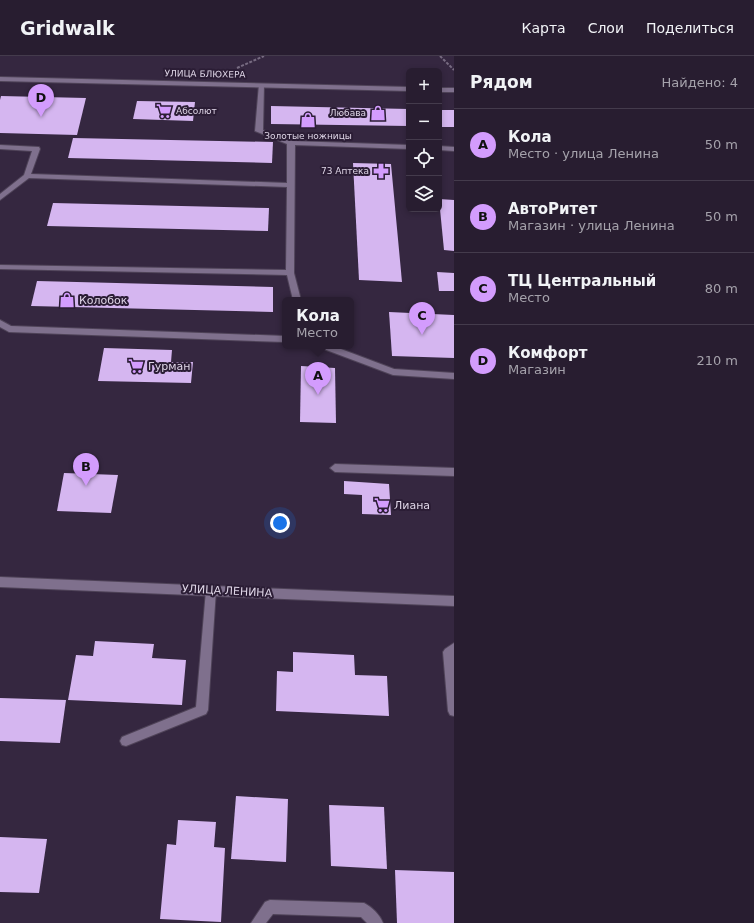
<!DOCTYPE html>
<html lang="ru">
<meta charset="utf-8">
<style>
body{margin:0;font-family:"DejaVu Sans",sans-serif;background:#342a3c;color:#f1f3f6}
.controls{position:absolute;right:12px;top:12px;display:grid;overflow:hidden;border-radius:6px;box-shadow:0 2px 6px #0003}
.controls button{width:36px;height:36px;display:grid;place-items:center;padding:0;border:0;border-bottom:1px solid #443b4c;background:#281d30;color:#f1f3f6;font:20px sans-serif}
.you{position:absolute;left:280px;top:467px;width:14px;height:14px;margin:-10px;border:3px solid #fff;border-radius:50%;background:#1a73e8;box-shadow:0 0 0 6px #1a73e833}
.badge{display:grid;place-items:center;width:26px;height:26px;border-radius:50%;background:#d39cfd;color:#111;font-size:13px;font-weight:700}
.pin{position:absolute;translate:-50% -33px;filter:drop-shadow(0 1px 2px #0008)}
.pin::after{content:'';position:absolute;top:21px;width:14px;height:12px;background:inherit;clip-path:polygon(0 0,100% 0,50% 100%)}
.popup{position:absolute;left:282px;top:241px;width:72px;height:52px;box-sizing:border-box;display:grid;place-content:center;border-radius:6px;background:#281d30;filter:drop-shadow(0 1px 3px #0005);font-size:13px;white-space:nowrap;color:#a5a2ab}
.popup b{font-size:15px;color:#f1f3f6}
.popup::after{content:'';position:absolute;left:50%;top:100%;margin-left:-8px;border:8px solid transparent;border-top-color:#281d30}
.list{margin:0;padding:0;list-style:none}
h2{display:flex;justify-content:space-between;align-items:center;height:52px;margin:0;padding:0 16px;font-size:17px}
h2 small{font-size:13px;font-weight:400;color:#a5a2ab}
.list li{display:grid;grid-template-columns:26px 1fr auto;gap:12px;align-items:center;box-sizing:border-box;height:72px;padding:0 16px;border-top:1px solid #443b4c}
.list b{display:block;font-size:15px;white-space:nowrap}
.list p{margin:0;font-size:13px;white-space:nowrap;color:#a5a2ab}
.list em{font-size:13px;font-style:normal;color:#a5a2ab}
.icon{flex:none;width:22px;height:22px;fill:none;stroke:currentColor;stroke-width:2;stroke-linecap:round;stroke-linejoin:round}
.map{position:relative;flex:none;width:454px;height:867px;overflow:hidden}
header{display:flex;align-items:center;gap:24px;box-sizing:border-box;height:56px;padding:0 20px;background:#281d30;border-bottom:1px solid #443b4c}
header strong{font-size:19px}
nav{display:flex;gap:22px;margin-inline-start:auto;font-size:14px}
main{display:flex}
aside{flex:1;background:#281d30}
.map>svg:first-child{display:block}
.building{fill:#d5b6f0}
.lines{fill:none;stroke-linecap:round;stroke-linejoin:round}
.service-casing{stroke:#4f4358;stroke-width:2}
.minor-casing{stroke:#4f4358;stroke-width:2}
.path{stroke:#776b81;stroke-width:2;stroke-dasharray:3 1.5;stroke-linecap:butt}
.service{fill:#7f708d;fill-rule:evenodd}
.minor{fill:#7f708d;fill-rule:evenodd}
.labels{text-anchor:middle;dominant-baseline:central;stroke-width:4;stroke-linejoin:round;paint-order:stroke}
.far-street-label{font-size:9px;fill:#dfd6e7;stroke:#2b1d35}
.far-poi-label{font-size:9px;fill:#dfd6e7;stroke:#2b1d35;text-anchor:end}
.poi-label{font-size:11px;fill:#dfd6e7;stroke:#2b1d35;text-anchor:start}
.street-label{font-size:11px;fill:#dfd6e7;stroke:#2b1d35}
</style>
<header>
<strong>Gridwalk</strong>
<nav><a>Карта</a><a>Слои</a><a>Поделиться</a></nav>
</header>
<main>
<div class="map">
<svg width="454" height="867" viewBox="0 0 454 867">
<rect width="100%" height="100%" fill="#352740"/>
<g class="building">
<polygon points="1,40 86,42 77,79 0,77 0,44"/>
<polygon points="137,45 195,46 193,65 133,63"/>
<polygon points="271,50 409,53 409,70 271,68"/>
<rect x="439" y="54" width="15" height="17"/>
<polygon points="73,82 273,86 272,107 68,102"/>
<polygon points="353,107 391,108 402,226 359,224"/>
<polygon points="439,143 454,144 454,195 444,194"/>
<polygon points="53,147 269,152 268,175 47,170"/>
<polygon points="437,216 454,217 454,235 439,235"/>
<polygon points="37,225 273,231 273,256 31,250"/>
<polygon points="389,256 454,259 454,302 392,300"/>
<polygon points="104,292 172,294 171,306 193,306 191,327 98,325"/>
<polygon points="301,310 335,312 336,367 300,366"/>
<polygon points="64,417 118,419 111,457 57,455"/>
<polygon points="344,425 389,428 391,459 362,458 362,439 344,438"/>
<polygon points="95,585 154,588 152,602 186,604 182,649 68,644 76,599 93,600"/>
<polygon points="293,596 354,599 355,619 387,620 389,660 276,655 277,615 293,616"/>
<polygon points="0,642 66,644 60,687 0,685"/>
<polygon points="236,740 288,743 286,806 231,803"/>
<polygon points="329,749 384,751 387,813 331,810"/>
<polygon points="178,764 216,766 214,791 225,792 221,866 160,863 167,788 176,789"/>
<polygon points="0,781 47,783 39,837 0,836"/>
<polygon points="395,814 454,816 454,867 397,867"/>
</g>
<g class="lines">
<defs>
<g id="service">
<polygon points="259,28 264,29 263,74 292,85 409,89 409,93 295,89 294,217 301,244 293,244 287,219 0,213 0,209 286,214 287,131 29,122 0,144 0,138 24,119 32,95 0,93 0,89 39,91 40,93 31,118 287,127 287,88 255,75"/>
<polygon points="439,90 454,91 454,95 439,94"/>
<polygon points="0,264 11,270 285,280 285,286 9,276 0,271"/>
<polygon points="320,290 333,290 394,313 454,317 454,323 393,319 321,292"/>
<polygon points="335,408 454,412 454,420 335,416 330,412"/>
<polygon points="211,530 215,531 216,534 208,654 206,658 126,690 122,689 120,685 122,681 196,651 206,534 207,531"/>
<polygon points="454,587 454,660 450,659 448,655 443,596 445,593"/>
<path d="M270,844L364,847C372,851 380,859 383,867H367L361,861L273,858L266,867H251L265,846Z"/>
</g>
<g id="minor">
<polygon points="0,21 409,31 409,35 0,25"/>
<rect x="439" y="32" width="15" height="4"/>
<polygon points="0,521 454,540 454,550 0,531"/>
</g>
</defs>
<use href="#service" class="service-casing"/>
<use href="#minor" class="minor-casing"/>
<g class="path">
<polyline points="440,0 454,14"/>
<polyline points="237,12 264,0"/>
</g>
<use href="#service" class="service"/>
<use href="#minor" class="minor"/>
</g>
<defs>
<symbol id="supermarket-bare" viewBox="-9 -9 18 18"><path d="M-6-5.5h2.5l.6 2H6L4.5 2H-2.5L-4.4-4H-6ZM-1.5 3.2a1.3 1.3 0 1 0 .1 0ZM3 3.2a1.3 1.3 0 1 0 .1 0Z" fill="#d39cfd" stroke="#2b1d35" stroke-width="2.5" paint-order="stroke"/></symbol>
<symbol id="shop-bare" viewBox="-9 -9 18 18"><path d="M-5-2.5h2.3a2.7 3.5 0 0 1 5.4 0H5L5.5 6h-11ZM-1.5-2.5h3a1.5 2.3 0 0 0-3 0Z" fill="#d39cfd" stroke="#2b1d35" stroke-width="2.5" paint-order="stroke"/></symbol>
<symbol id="pharmacy-bare" viewBox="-9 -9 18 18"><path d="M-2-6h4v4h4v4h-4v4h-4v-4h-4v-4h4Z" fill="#d39cfd" stroke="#2b1d35" stroke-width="2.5" paint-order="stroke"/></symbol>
</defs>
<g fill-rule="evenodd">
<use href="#supermarket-bare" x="153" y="44" width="22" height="22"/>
<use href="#shop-bare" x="367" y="46" width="22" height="22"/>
<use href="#shop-bare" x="297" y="53" width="22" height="22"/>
<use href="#pharmacy-bare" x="370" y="104" width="22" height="22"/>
<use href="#shop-bare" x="56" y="233" width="22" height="22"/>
<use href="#supermarket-bare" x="125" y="299" width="22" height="22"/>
<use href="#supermarket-bare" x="371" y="438" width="22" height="22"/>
</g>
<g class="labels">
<g class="far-street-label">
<text transform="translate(205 18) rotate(1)">УЛИЦА БЛЮХЕРА</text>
</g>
<g class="far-poi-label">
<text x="176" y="55" text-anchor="start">Абсолют</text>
<text x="366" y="57">Любава</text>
<text x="308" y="80" text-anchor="middle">Золотые ножницы</text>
<text x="369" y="115">73 Аптека</text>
</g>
<g class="poi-label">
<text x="79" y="244">Колобок</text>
<text x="148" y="310">Гурман</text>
<text x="394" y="449">Лиана</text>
</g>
<g class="street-label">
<text transform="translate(227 535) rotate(3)">УЛИЦА ЛЕНИНА</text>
</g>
</g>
</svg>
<div class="controls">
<button>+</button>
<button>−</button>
<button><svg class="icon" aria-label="locate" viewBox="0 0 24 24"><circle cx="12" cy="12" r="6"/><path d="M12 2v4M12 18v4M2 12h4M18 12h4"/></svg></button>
<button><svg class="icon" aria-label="layers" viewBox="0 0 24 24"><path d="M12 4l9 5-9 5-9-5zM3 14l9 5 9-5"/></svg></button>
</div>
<div class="you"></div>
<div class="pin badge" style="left:318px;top:339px">A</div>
<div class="popup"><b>Кола</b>Место</div>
<div class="pin badge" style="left:86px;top:430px">B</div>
<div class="pin badge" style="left:422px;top:279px">C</div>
<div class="pin badge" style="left:41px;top:61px">D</div>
</div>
<aside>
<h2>Рядом<small>Найдено: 4</small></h2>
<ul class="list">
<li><span class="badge">A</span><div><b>Кола</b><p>Место · улица Ленина</p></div><em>50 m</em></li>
<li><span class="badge">B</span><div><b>АвтоРитет</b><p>Магазин · улица Ленина</p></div><em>50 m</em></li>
<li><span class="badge">C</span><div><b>ТЦ Центральный</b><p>Место</p></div><em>80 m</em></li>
<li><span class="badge">D</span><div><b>Комфорт</b><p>Магазин</p></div><em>210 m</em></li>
</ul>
</aside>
</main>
